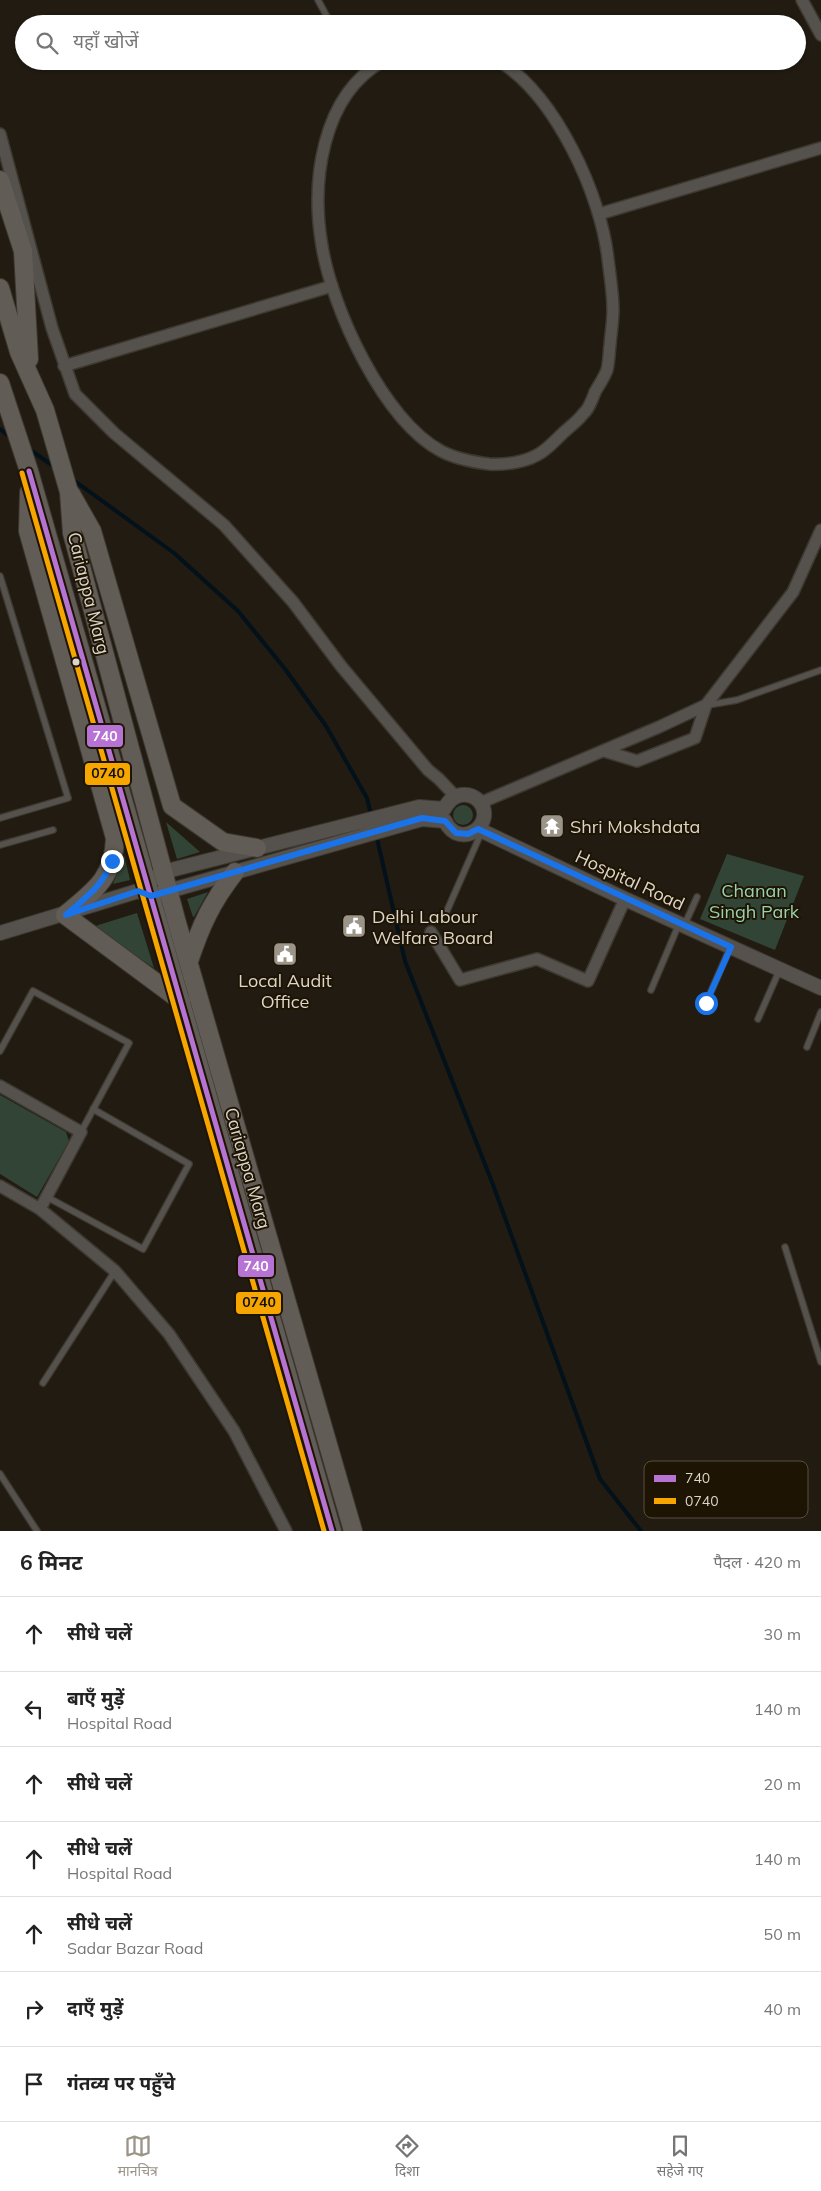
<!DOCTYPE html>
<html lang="hi">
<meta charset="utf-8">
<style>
body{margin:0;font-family:Mulish,"Noto Sans Devanagari",sans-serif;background:#f6f6f6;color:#222}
.stop{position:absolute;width:15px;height:15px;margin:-11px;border:4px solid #1a73e8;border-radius:50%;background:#fff}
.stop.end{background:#1a73e8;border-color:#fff;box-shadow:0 1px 5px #0008}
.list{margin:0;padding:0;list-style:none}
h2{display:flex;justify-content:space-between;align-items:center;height:65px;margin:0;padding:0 20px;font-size:21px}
h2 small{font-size:16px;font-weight:400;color:#767676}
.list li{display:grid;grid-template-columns:32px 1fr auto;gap:15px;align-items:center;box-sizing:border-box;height:75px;padding:0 20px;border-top:1px solid #e0e0e0}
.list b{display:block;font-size:19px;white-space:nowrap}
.list p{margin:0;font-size:16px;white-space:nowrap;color:#767676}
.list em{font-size:16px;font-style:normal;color:#767676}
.icon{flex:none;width:28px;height:28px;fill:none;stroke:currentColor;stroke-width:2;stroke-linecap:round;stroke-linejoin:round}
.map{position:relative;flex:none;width:821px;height:1531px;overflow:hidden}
.search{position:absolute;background:#fff;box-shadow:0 1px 4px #0004;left:15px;right:15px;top:15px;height:55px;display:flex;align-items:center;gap:12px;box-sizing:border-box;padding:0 18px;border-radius:28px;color:#767676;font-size:19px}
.sheet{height:590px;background:#fff}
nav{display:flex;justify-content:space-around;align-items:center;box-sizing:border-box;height:70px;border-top:1px solid #e0e0e0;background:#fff;font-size:14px;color:#767676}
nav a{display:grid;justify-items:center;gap:2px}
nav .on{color:#9b9489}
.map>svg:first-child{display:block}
.green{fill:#314436}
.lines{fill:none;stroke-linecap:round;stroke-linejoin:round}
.stream{stroke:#03111a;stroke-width:4}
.service-casing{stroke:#3d3830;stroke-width:8}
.minor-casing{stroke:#3d3830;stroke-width:14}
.tertiary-casing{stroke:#3d3830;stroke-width:16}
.primary-casing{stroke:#3d3830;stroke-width:20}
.service{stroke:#55524d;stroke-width:5.5}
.minor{stroke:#55524d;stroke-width:11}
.tertiary{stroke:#55524d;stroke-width:14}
.primary{stroke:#625c56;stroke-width:18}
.bus-1-casing{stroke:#1e1403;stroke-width:9}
.bus-2-casing{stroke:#1e1403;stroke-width:9}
.bus-1{stroke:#b673d3;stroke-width:5}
.bus-2{stroke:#f7a600;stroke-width:5}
.route{stroke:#1a73e8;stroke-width:6}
.bus-dot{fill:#dcd5c9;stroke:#1e1403;stroke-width:2}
.labels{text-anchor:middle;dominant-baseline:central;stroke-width:4;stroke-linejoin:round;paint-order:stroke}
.street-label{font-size:18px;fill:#dcd5c9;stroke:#1e1403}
.poi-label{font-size:18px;fill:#dcd5c9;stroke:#1e1403;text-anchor:start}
.park-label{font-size:18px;fill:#99d2ae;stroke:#1e1403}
.key{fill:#1e1403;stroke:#574e3e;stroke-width:1}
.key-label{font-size:14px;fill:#dcd5c9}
.line-badge{stroke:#1e1403;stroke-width:2}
.badge-label{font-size:14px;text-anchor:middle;font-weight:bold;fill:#fff}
.pale-badge-label{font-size:14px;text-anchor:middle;font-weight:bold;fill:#111}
</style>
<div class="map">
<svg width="821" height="1531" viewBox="0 0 821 1531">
<rect width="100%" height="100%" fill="#211b11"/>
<g class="green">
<circle cx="463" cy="815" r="10"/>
<polygon points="166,822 200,852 177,859"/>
<polygon points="727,854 804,876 775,950 700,919"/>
<polygon points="124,855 130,880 113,884"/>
<polygon points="208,892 194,917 193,917 187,899"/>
<polygon points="137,913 154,968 92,927"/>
<polygon points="0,1095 66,1132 69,1141 37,1197 0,1174"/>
</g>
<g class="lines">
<g class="stream">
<polyline points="0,429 10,437"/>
<polyline points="29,449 56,468"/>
<polyline points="72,479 174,553 238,611 285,669 326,726 367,798 371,815"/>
<polyline points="376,834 405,961 492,1182 600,1479 641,1531"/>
</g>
<defs>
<g id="service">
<polyline points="318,0 331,24"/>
<polyline points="360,61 368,71"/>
<polyline points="0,576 68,798 0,818"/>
<polyline points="708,705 737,700 821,670"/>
<polyline points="0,845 53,830"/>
<polyline points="446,913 482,831"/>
<polyline points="684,926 697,897"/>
<polyline points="651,990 679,924"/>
<polyline points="706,1003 730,948"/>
<polyline points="758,1019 780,969"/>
<polyline points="807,1047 821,1012"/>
<polyline points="0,1051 33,991 129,1043 81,1132"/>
<polyline points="47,1197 143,1249 189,1164 93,1109"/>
<polyline points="785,1247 821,1362"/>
<polyline points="43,1383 115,1271"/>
<polyline points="0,1474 37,1531"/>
</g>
<g id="minor">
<polyline points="802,0 821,35"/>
<path d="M383,61C321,96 311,183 322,246C332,308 383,420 441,451C456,459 473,462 489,464C506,465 528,462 542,452C549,447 555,441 561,435C568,428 577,422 583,414C589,409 592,400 595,392C599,385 604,378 607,370C609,362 609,353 610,345C611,333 613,321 613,310C613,293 610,276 608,259C601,195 556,96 499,61"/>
<polyline points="0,134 52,328 75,394 114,433 224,525 293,602 341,666 428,770 439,779 455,796"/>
<polyline points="599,214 821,148"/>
<polyline points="64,366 332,286"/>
<polyline points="604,751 637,761 695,738 706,705"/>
<polyline points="480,803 659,727 706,705 793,592 821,530"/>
<polyline points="431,932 460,980 537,959 588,981 625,899"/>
<polyline points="0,1086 81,1132 40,1209"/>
<polyline points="0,1186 40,1209 115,1271 169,1334 234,1431 286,1531"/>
</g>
<g id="tertiary">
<polyline points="478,829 625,899 821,988"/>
<path d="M0,933L138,891L163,872L419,807L444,809C448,802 453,796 461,795C468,794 474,796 479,801C498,823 460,852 445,821L422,819L151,896L138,891"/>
</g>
<g id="primary">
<polyline points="0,180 23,251 29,359"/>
<polyline points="0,288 19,352 45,410 69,492 72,533 177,923 353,1531"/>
<polyline points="0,383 29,471 332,1531"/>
<path d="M29,492L28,531L115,838C114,878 94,891 65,915L181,1001"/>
<polyline points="71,494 92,531 172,806 223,842 257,848"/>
<path d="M189,961C201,925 211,903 235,872"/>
</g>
</defs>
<use href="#service" class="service-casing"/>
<use href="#minor" class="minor-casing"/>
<use href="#tertiary" class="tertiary-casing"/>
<use href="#primary" class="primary-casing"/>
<use href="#service" class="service"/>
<use href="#minor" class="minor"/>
<use href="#tertiary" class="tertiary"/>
<use href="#primary" class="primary"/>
<defs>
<polyline id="bus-1" points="29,471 332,1531"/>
<polyline id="bus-2" points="22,473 324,1531"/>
</defs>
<use href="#bus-1" class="bus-1-casing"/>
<use href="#bus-2" class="bus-2-casing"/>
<use href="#bus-1" class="bus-1"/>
<use href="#bus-2" class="bus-2"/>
</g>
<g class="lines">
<path class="route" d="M112,861C103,886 85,898 66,915L138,891L151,896L422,818L445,821L456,833L468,834L478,829L731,947L706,1003"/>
</g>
<defs>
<symbol id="temple-square" viewBox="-11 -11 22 22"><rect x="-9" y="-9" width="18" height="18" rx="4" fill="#9b9489" stroke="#1e1403"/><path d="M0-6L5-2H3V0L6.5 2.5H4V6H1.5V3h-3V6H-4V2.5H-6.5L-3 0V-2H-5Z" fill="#fff"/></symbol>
<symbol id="civic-square" viewBox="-11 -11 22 22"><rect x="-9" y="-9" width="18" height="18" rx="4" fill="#9b9489" stroke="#1e1403"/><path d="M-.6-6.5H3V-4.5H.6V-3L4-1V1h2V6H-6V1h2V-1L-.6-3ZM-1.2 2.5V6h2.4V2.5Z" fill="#fff"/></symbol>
</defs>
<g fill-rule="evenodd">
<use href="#temple-square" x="538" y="812" width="28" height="28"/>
<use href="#civic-square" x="340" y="912" width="28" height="28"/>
<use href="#civic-square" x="271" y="940" width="28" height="28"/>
</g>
<circle class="bus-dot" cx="76" cy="662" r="4.5"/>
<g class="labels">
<g class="street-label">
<text transform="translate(89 593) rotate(76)">Cariappa Marg</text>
<text transform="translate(630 880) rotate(25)">Hospital Road</text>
<text transform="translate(248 1168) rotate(74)">Cariappa Marg</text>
</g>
<g class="poi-label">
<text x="570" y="826">Shri Mokshdata</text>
<text x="372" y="916">Delhi Labour<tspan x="372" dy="21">Welfare Board</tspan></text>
<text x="285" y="980" text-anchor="middle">Local Audit<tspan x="285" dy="21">Office</tspan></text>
</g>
<g class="park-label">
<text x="754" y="890">Chanan<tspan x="754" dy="21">Singh Park</tspan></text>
</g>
</g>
<rect x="644" y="1461" width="164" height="57" rx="8" class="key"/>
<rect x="654" y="1475" width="22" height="7" fill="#b673d3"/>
<rect x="654" y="1498" width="22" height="6" fill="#f7a600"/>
<g class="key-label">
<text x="685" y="1483">740</text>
<text x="685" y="1506">0740</text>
</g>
<g class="line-badge">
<rect x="86" y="724" width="38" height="24" rx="5" fill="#b673d3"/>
<rect x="84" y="762" width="47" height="24" rx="5" fill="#f7a600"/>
<rect x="237" y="1254" width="38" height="24" rx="5" fill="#b673d3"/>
<rect x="235" y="1291" width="47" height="24" rx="5" fill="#f7a600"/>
</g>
<g class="badge-label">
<text x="105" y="741">740</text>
<text x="256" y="1271">740</text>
</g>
<g class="pale-badge-label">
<text x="108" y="778">0740</text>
<text x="259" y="1307">0740</text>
</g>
</svg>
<div class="stop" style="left:706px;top:1003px"></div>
<div class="stop end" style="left:112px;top:861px"></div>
<div class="search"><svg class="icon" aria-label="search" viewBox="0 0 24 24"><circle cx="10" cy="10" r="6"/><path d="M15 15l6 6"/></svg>यहाँ खोजें</div>
</div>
<section class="sheet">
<h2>6 मिनट<small>पैदल · 420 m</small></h2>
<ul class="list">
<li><svg class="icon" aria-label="ahead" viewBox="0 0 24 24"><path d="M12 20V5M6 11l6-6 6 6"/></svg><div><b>सीधे चलें</b></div><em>30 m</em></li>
<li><svg class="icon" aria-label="left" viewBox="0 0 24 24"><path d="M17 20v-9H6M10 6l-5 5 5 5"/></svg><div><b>बाएँ मुड़ें</b><p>Hospital Road</p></div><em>140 m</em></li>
<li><svg class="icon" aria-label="ahead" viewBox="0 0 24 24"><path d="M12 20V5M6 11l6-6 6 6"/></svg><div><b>सीधे चलें</b></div><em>20 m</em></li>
<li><svg class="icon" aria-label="ahead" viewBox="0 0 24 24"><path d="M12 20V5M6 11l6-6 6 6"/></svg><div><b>सीधे चलें</b><p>Hospital Road</p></div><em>140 m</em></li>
<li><svg class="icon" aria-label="ahead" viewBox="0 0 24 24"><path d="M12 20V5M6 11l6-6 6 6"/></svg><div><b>सीधे चलें</b><p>Sadar Bazar Road</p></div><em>50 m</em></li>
<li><svg class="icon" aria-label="right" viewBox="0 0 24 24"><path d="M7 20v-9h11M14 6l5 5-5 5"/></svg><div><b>दाएँ मुड़ें</b></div><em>40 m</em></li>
<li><svg class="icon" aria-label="arrive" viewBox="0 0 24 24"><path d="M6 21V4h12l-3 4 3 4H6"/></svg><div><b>गंतव्य पर पहुँचे</b></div></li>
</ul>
</section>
<nav>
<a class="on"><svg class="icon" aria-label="map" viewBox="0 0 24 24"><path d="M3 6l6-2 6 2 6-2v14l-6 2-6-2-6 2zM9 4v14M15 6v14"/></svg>मानचित्र</a>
<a><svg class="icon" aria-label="directions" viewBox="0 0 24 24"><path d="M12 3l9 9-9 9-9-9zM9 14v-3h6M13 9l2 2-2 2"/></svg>दिशा</a>
<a><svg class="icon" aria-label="saved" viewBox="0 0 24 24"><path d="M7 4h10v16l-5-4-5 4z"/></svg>सहेजे गए</a>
</nav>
